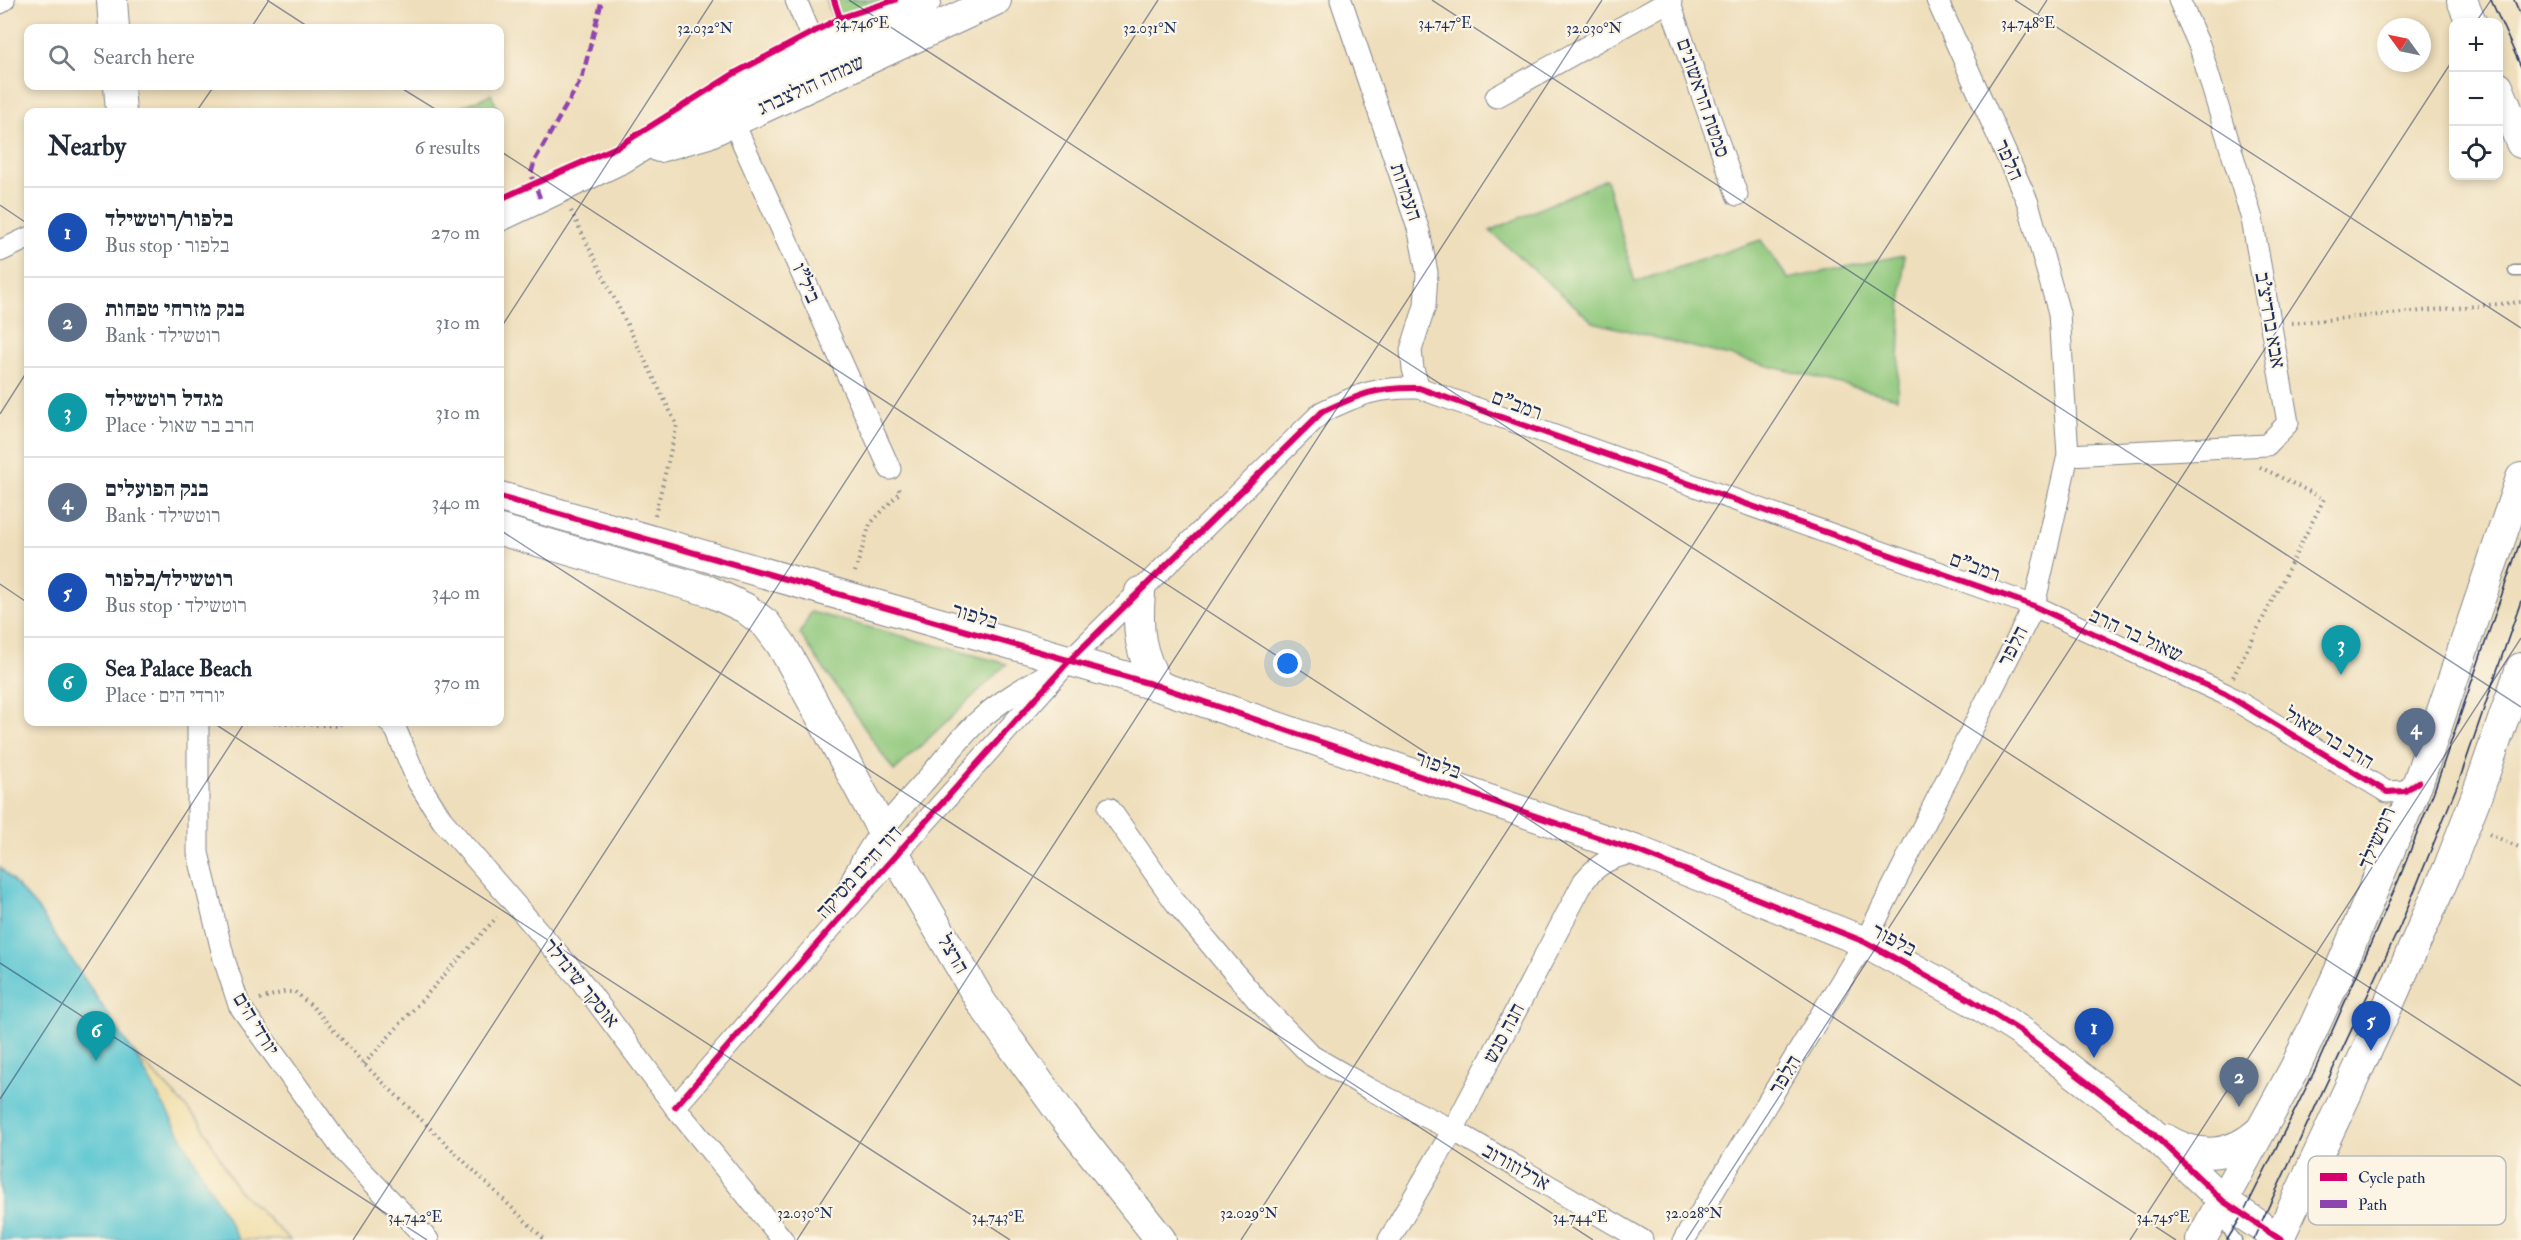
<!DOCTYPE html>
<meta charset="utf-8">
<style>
body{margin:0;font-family:"IM FELL Double Pica","Frank Ruhl Libre",serif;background:#f2f2f3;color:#1f2937}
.controls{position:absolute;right:18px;top:18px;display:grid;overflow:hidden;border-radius:12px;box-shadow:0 3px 9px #0003}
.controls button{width:54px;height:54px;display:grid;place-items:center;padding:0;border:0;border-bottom:2px solid #e0e1e3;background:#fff;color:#1f2937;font:30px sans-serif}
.compass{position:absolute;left:2377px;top:18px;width:54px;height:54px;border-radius:50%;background:#fff;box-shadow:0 3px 9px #0003;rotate:303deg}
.you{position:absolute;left:1288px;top:664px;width:21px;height:21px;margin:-15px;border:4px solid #fff;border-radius:50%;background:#1a73e8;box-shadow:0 0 0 9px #1a73e833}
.badge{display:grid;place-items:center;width:39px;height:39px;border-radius:50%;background:#1a73e8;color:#fff;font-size:20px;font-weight:700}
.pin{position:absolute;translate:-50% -50px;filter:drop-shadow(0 2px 3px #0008)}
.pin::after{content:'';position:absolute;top:32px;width:21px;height:18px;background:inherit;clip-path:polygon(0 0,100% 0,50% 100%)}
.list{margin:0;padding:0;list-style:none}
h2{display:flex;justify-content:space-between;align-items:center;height:78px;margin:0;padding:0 24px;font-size:26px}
h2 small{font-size:20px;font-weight:400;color:#747a83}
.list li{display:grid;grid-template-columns:39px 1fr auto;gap:18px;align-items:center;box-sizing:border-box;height:90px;padding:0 24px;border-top:2px solid #e0e1e3}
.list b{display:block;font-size:22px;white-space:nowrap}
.list p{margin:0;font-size:20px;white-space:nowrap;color:#747a83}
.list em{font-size:20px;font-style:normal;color:#747a83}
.icon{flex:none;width:33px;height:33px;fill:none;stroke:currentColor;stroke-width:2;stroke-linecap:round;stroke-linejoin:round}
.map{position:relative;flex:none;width:2521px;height:1240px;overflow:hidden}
.search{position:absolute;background:#fff;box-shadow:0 3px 9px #0003;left:24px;top:24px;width:480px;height:66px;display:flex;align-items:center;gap:15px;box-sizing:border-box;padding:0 21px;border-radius:12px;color:#747a83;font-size:22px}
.panel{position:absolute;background:#fff;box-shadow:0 3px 9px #0003;left:24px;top:108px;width:480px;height:618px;border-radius:12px}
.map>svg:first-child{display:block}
.green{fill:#8fc87c;stroke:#557c6d;stroke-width:1.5}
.sand{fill:#eeda9e;stroke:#84847e;stroke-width:1.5}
.water{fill:#5ac6d2;stroke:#3a7a98;stroke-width:1.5}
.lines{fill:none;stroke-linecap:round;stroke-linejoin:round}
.lane-casing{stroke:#84868c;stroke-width:13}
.street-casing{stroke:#84868c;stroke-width:23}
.secondary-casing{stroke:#84868c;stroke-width:32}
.path{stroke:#84868c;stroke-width:4;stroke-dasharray:1.5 4.5;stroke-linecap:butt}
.lane{stroke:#fff;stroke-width:10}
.street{stroke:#fff;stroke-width:21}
.secondary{stroke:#fff;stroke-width:30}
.tram{stroke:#1b2f5e;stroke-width:1.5}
.quiet{stroke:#8e44ad;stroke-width:4.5;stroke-dasharray:9 4.5;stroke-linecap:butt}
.cycleway-casing{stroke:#fcf5e5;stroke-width:10}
.cycleway{stroke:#d6006c;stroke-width:6}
.ticks{fill:none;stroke:#1b2f5e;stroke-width:1.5;stroke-opacity:0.45}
.labels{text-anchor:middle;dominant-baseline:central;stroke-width:4.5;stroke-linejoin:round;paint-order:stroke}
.street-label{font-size:21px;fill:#1b2f5e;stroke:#fcf5e5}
.key{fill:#fcf5e5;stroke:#b8babc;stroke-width:1.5}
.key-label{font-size:16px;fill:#1b2f5e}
.ticks-label{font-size:15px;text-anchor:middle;fill:#1b2f5e;stroke:#fcf5e5;stroke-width:4.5;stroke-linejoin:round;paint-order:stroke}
</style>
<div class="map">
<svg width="2521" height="1240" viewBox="0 0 2521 1240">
<rect width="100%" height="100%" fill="#fcf5e5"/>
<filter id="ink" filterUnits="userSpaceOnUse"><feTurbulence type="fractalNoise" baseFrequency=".0167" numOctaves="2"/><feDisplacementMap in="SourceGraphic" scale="12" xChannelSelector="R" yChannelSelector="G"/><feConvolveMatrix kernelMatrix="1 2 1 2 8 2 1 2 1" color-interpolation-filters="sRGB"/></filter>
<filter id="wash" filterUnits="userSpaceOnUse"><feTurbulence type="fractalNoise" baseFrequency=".008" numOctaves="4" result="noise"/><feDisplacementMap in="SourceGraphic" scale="24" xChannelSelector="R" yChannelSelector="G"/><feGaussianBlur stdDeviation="1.35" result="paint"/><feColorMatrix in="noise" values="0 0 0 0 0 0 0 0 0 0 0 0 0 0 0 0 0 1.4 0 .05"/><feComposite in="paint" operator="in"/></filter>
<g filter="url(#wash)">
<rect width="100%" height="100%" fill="#eedebb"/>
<g class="green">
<polygon points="827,0 907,0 837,32"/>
<polygon points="491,94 499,112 451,112"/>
<polygon points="1606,179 1635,282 1761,240 1788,279 1904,255 1897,398 1593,322 1490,231"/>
<polygon points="811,612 1007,664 894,771 800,634"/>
</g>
<polygon class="sand" points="54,969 201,1123 237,1189 290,1240 157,1240"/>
<polygon class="water" points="0,867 38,909 140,1063 239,1240 0,1240"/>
</g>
<g filter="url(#ink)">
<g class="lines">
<defs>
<g id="lane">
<polyline points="2514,271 2521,271"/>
<path d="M2224,1213C2225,1224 2228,1232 2236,1240"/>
</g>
<g id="street">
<polyline points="796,0 822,63"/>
<polyline points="1341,0 1419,231 1427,273 1425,306 1411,350 1413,369 1419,388"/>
<polyline points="1669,1 1737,195"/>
<polyline points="0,3 4,0"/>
<polyline points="1496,97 1671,0"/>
<polyline points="727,108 890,469"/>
<polyline points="0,251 28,238"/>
<polyline points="2068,455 2267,445 2288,423 2252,219 2200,47 2179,0"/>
<polyline points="198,722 198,853 224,959 239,1005 345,1153 428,1240"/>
<polyline points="389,722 396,730 418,782 442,820 579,978 675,1107 783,1240"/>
<polyline points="1109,808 1175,902 1258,1001 1312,1056 1371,1090 1453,1130 1642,1240"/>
<path d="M839,915C856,856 885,825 925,781C942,762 958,740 977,722C1000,701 1026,686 1053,671"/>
<path d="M675,1107L837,921L1069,661L1322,412C1360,394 1376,387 1419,388L2034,606L2225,694L2387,792L2405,791L2418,782"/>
<path d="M1389,1240L1453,1130L1584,881C1599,862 1615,855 1639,852"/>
<polyline points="1684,1240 1865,942 2034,606 2068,455 2059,313 2028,203 1937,0"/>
</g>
<g id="secondary">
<polyline points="112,0 114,28"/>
<polyline points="2462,0 2471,22"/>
<polyline points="119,86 121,112"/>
<polyline points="2498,87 2521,143"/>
<polyline points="659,147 708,133 996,0"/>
<polyline points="500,216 622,158 741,85 926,0"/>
<polyline points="500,497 1158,686 1640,852 1865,942 1971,1000 2020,1031 2149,1130 2223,1201 2281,1240"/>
<polyline points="500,530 709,591 745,608 766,624 781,644 798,674 896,856 981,1002 1063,1116 1161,1240"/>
<path d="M1140,592C1137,630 1139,651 1158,686"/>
<path d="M2165,1139C2199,1159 2231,1158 2261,1130"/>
<polyline points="2201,1240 2295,1068 2339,972 2418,782 2521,478"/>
<polyline points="2278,1240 2390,1001 2448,869 2478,792 2521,668"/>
</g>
</defs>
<use href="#lane" class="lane-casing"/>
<use href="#street" class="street-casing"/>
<use href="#secondary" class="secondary-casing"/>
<g class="path">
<polyline points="834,0 838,12"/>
<polyline points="571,211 677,425 655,515"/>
<polyline points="2292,323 2521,302"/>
<polyline points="855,572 870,524 900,492 897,486"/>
<polyline points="2233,677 2324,499 2260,467"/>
<polyline points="268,722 339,726 341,722"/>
<polyline points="2489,834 2521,848"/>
<polyline points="260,999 284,992 295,992 313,1007 364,1064 545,1240"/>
<polyline points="364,1064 497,917"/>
</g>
<use href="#lane" class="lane"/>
<use href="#street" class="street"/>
<use href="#secondary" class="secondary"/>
<g class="tram">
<polyline points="2491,0 2521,67"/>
<polyline points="2514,0 2521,16"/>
<polyline points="2227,1240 2243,1214 2315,1070 2399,879 2434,791 2521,539"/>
<polyline points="2253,1240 2400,926 2459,781 2521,601"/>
</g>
<polyline class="quiet" points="540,198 531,174 535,160 582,78 602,0"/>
<defs>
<g id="cycleway">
<polyline points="834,0 840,18 895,0"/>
<polyline points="500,199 619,146 735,73 840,18"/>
<polyline points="500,497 1158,686 1640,852 1865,942 1971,1000 2020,1031 2149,1130 2223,1201 2281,1240"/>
<path d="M675,1107L837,921L1069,661L1322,412C1360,394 1376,387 1419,388L2034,606L2225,694L2387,792L2405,791L2418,782"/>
</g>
</defs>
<use href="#cycleway" class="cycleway-casing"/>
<use href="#cycleway" class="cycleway"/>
</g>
</g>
<path class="ticks" d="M267,0L310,28M849,0L2521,1086M1432,0L2521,707M2015,0L2521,328M2476,22L2491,0M251,28L269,0M398,86L440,112M196,112L214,86M500,151L2176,1240M0,205L28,224M500,329L713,0M0,414L28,370M500,530L1593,1240M0,584L28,603M212,722L1010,1240M0,963L427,1240M0,1099L245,722M353,1240L1158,0M797,1240L1602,0M1241,1240L2047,0M1686,1240L2454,58M2130,1240L2521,638"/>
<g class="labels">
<g class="street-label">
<text transform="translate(811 85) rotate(-25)">שמחה הולצברג</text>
<text transform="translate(1703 98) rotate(71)">סמטת הראשונים</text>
<text transform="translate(2009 160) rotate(66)">הלפר</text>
<text transform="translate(1406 192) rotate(71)">העמדות</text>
<text transform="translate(806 283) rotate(66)">ביל"ו</text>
<text transform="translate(2270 320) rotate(80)">אבא ברדיצ'ב</text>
<text transform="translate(1517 405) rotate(20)">רמב"ם</text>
<text transform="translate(1975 567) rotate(20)">רמב"ם</text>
<text transform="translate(975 616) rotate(17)">בלפור</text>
<text transform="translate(2136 635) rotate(25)">שאול בר הרב</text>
<text transform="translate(2013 646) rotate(-63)">הלפר</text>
<text transform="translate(2329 738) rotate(31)">הרב בר שאול</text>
<text transform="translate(1438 765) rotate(19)">בלפור</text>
<text transform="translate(2377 838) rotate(-67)">רוטשילד</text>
<text transform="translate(859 872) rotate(-48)">דוד חיים מסיקה</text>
<text transform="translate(1894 940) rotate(28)">בלפור</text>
<text transform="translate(953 954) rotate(60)">הרצל</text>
<text transform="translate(581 983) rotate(51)">אוסקר שינדלר</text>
<text transform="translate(256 1024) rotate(59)">יורדי הים</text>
<text transform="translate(1504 1033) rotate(-62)">חנה סנש</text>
<text transform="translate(1785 1075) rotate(-59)">הלפר</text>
<text transform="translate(1516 1167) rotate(30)">ארלוזורוב</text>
</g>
</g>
<rect x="2308" y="1156" width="198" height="69" rx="9" class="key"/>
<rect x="2320" y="1173" width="27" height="8" fill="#d6006c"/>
<rect x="2320" y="1200" width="27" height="8" fill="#8e44ad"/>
<g class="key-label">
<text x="2358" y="1183">Cycle path</text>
<text x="2358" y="1210">Path</text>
</g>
<g class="ticks-label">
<text x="862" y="28">34.746°E</text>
<text x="1445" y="28">34.747°E</text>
<text x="2028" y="28">34.748°E</text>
<text x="705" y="33">32.032°N</text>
<text x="1150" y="33">32.031°N</text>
<text x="1594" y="33">32.030°N</text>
<text x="805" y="1218">32.030°N</text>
<text x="1249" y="1218">32.029°N</text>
<text x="1694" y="1218">32.028°N</text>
<text x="415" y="1222">34.742°E</text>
<text x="998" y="1222">34.743°E</text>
<text x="1580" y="1222">34.744°E</text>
<text x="2163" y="1222">34.745°E</text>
</g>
</svg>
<div class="controls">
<button>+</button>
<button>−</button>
<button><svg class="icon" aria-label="locate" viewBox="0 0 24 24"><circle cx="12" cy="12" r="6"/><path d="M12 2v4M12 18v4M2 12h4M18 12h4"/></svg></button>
</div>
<svg class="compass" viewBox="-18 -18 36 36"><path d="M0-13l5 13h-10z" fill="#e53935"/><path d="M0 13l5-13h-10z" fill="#747a83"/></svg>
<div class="you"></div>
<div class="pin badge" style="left:2094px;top:1058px;background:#1a4fb4">1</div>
<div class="pin badge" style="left:2239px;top:1107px;background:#5c6f8a">2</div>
<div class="pin badge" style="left:2341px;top:675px;background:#0f9aa8">3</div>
<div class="pin badge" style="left:2416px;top:758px;background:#5c6f8a">4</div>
<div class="pin badge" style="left:2371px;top:1051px;background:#1a4fb4">5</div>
<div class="pin badge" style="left:96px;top:1061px;background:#0f9aa8">6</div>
<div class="search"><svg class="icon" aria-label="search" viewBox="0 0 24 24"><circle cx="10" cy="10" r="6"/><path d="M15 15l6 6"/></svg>Search here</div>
<section class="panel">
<h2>Nearby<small>6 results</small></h2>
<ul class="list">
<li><span class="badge" style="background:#1a4fb4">1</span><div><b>בלפור/רוטשילד</b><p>Bus stop · בלפור</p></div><em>270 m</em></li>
<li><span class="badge" style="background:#5c6f8a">2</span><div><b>בנק מזרחי טפחות</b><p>Bank · רוטשילד</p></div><em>310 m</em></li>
<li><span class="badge" style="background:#0f9aa8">3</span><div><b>מגדל רוטשילד</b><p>Place · הרב בר שאול</p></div><em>310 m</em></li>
<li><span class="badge" style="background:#5c6f8a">4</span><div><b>בנק הפועלים</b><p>Bank · רוטשילד</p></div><em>340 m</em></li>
<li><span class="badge" style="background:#1a4fb4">5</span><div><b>רוטשילד/בלפור</b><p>Bus stop · רוטשילד</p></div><em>340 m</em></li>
<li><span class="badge" style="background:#0f9aa8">6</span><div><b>Sea Palace Beach</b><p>Place · יורדי הים</p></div><em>370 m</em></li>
</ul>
</section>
</div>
